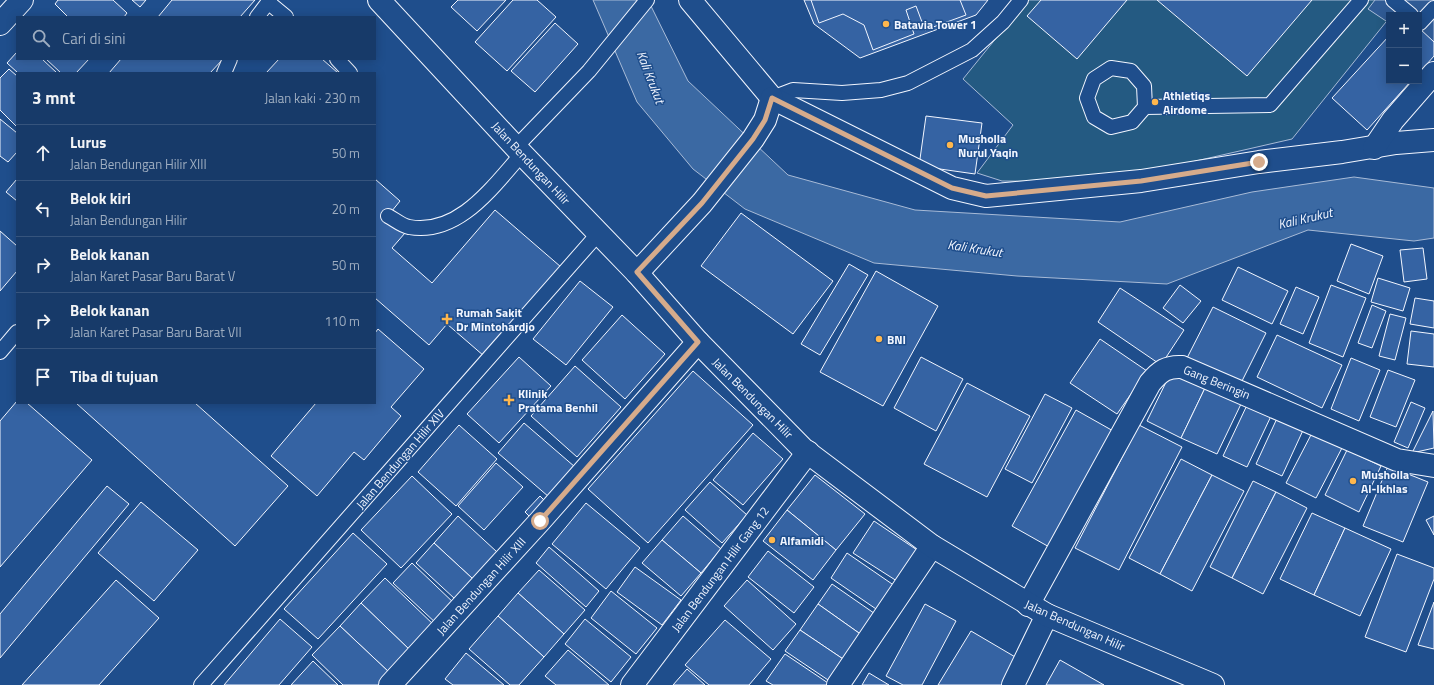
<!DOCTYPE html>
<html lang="id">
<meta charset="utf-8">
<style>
body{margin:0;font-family:"Titillium Web",sans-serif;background:#20416f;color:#f1f3f6}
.controls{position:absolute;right:12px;top:12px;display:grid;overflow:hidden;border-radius:0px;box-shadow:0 2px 10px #0003}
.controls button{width:36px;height:36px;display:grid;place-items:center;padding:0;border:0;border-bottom:1px solid #36547d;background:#173a69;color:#f1f3f6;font:20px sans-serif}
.stop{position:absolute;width:12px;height:12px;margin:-9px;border:3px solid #d6ab8b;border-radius:50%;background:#fff}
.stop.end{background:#d6ab8b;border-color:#fff;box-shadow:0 1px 4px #0008}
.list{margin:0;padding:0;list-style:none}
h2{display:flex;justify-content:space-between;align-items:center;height:52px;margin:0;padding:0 16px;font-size:17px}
h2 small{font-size:13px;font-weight:400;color:#9eadc0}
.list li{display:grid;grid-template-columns:26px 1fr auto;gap:12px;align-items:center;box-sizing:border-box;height:56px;padding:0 16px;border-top:1px solid #36547d}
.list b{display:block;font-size:15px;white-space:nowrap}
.list p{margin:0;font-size:13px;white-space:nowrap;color:#9eadc0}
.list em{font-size:13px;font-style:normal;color:#9eadc0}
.icon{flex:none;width:22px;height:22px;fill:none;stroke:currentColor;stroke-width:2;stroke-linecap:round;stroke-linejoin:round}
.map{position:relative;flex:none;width:1434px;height:685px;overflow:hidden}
.search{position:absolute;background:#173a69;box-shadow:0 2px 10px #0003;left:16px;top:16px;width:360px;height:44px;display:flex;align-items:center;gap:10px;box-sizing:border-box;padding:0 14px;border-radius:0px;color:#9eadc0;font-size:15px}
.panel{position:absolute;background:#173a69;box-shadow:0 2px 10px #0003;left:16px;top:72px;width:360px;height:332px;border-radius:0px}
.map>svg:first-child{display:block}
.green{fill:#245a82;stroke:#a8bbd7}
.parking{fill:#305b95;stroke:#a8bbd7}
.water{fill:#3b69a3;stroke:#a8bbd7}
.building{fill:#3563a3;stroke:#f2f6ff}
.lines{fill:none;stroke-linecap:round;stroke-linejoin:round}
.lane-casing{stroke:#f2f6ff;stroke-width:16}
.street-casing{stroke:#f2f6ff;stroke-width:24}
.secondary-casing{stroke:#f2f6ff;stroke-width:24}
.lane{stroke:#1f4e8c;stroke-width:14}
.street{stroke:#1f4e8c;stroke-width:22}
.secondary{stroke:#1f4e8c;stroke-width:22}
.route{stroke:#d6ab8b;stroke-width:5}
.poi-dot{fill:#ffb74d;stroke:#1f4e8c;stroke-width:1.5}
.labels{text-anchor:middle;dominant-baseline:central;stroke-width:3;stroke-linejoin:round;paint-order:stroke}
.poi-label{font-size:12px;font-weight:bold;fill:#f2f6ff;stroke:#1f4e8c;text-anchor:start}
.street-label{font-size:12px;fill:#f2f6ff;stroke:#1f4e8c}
.water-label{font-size:13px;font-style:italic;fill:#f2f6ff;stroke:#1f4e8c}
</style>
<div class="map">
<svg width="1434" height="685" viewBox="0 0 1434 685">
<rect width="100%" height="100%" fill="#1f4e8c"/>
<polygon class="green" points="1027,0 1434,0 1419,15 1389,15 1389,23 1386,22 1292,139 1104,182 1002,181 977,173 1013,125 963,79"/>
<polygon class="parking" points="1375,0 1434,0 1434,42 1419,46 1419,15 1389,15 1389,23 1368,9"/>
<polygon class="water" points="593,0 648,0 688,81 788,175 915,210 1120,222 1252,192 1354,177 1434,188 1434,238 1414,241 1308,230 1167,284 1017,276 874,263 745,209 693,169 637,102"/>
<g class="building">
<polygon points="58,0 113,0 127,13 124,17 68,17 55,4"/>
<polygon points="132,0 146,0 140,7"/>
<polygon points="172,0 255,0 240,17 158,17"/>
<polygon points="458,0 506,0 477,31 451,7"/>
<polygon points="513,0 537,0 556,17 507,71 475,42"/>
<polygon points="804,0 988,0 976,15 860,58 814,24"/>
<polygon points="811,0 960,0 966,15 925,30 916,6 906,10 914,34 873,50 864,25 843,14 819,23"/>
<polygon points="1041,0 1127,0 1077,59 1027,16"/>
<polygon points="1157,0 1312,0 1247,76"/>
<polygon points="555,23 578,44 535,92 511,71"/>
<polygon points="1419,28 1434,42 1434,56 1419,73"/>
<polygon points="1389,36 1389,81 1411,81 1367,130 1332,98"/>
<polygon points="17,52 17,59 42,59 57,73 18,73 7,63"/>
<polygon points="46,59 89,59 76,73 61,73"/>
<polygon points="121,59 223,59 210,73 109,73"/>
<polygon points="279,59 322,59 338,73 266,73"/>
<polygon points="9,69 17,76 17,127 0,110 0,78"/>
<polygon points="926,116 982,123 975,174 919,166"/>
<polygon points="0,119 17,133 17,152 8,162 0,156"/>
<polygon points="17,179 17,201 6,192"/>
<polygon points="375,179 400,201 387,217 405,233 392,248 432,283 495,210 561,267 484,356 447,324 429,345 375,298"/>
<polygon points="741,213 833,281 793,334 701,266"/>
<polygon points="0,231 17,246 17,271 0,291"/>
<polygon points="1351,244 1383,256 1369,294 1337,281"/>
<polygon points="1423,248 1427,279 1404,282 1400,250"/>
<polygon points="849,264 868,275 820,355 801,344"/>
<polygon points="1238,267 1288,291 1272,324 1222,300"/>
<polygon points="876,271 938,306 883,406 820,372"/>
<polygon points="1378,278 1410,288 1403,311 1371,302"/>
<polygon points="580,281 613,307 566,365 533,339"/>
<polygon points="1180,285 1201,301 1183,323 1163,308"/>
<polygon points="1331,285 1366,298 1343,357 1309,343"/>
<polygon points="1296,287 1319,297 1303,334 1280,324"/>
<polygon points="1120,288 1184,330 1161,365 1098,322"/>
<polygon points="1415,298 1434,301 1434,328 1410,324"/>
<polygon points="1372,305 1386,311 1372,348 1358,343"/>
<polygon points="1213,307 1266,333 1240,385 1187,358"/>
<polygon points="1390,314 1406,318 1395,360 1379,356"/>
<polygon points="622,315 665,354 625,399 582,360"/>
<polygon points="378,329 424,369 391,407 401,416 364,460 354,452 317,496 271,456 316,403 375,403 375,333"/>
<polygon points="1411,331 1434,334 1434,367 1407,364"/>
<polygon points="1277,335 1342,365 1322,408 1257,377"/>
<polygon points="1100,339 1147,371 1117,414 1070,383"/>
<polygon points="519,357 551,386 499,443 467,414"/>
<polygon points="921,357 963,379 936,431 894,408"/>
<polygon points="1351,358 1380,370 1359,421 1331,409"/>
<polygon points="575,366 621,407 577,457 531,416"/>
<polygon points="1388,370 1415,380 1396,427 1370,417"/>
<polygon points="693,371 753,425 648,543 588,489"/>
<polygon points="1171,372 1205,388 1181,438 1147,421"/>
<polygon points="967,383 1030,416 987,497 924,464"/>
<polygon points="1205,388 1241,404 1217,454 1181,438"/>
<polygon points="1045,394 1072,408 1032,483 1005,469"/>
<polygon points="17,401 17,403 27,403 92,460 0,567 0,421"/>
<polygon points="1411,402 1425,408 1408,448 1394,442"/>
<polygon points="76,403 195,403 288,486 235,546"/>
<polygon points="1248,403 1272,414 1247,467 1223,456"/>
<polygon points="1076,410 1115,432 1051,548 1012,526"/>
<polygon points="1433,411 1434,448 1412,453"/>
<polygon points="1279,414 1305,426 1282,476 1256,464"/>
<polygon points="524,423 575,467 549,497 498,453"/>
<polygon points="459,425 497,459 456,506 418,472"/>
<polygon points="1139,425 1182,447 1119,570 1075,548"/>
<polygon points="1313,431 1343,446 1316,498 1286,483"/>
<polygon points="753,433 783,459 743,505 713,480"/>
<polygon points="1347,450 1381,466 1359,512 1325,495"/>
<polygon points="1181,459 1212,475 1160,574 1129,558"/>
<polygon points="496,463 523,487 484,530 458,506"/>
<polygon points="1388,466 1428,482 1403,542 1363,526"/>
<polygon points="815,475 865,514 836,550 787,510"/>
<polygon points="1212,475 1244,491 1192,591 1160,574"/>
<polygon points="412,476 452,514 401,568 361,530"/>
<polygon points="1253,481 1276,492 1232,578 1210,567"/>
<polygon points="710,482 747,515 722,543 685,510"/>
<polygon points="107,486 129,504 0,658 0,614"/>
<polygon points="1276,492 1307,508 1263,594 1232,578"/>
<polygon points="540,496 551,507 535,522 525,512"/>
<polygon points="141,502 198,550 154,601 98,553"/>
<polygon points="586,503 640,548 606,589 552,544"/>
<polygon points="787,510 836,550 813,580 763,541"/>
<polygon points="1312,513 1345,528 1314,595 1280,579"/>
<polygon points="458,516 497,552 473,579 434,543"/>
<polygon points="683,516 721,549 701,573 662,540"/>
<polygon points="1434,516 1434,535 1426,520"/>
<polygon points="874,521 920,552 900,583 853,553"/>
<polygon points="1345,528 1391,549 1360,616 1314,595"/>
<polygon points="353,533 387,564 318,639 284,609"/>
<polygon points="662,540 701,573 681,596 642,563"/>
<polygon points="434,543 473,579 455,599 416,563"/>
<polygon points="549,547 599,591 586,607 536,563"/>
<polygon points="768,551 814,587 794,613 748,577"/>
<polygon points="847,553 895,586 879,611 831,578"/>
<polygon points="1397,554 1434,568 1434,579 1406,652 1365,637"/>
<polygon points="412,563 457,606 438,625 393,583"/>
<polygon points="635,567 681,600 662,625 617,592"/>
<polygon points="539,570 585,610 564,634 518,593"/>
<polygon points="385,578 436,627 412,652 361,603"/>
<polygon points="116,580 159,618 99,685 22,685"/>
<polygon points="747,580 796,624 773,650 724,606"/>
<polygon points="832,584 881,618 866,638 818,604"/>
<polygon points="611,591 657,628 636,654 591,618"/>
<polygon points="518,593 564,634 544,657 498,616"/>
<polygon points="1434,602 1434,649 1418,645"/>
<polygon points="361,603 412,652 391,674 340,626"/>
<polygon points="818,604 866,638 849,663 800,630"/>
<polygon points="925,604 956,621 922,685 903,685 886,676"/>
<polygon points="498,616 544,657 519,685 510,685 469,649"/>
<polygon points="280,619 312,647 279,685 224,685"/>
<polygon points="585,619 631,657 611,682 565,644"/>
<polygon points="725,620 771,659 749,685 709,685 685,665"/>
<polygon points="340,626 391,674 381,685 343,685 312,655"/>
<polygon points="800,630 849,663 834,684 785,651"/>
<polygon points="971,631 1022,661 1007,685 938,685"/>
<polygon points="568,650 609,685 556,685 545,676"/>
<polygon points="466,653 504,685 453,685 445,679"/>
<polygon points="785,654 831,685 773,685 766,681"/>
<polygon points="1060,660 1104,685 1046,685"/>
<polygon points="313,661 338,685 291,685"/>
<polygon points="687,669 705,685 673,685"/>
<polygon points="869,673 889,685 862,685"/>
</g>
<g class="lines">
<defs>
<g id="lane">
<polyline points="1393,0 1411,15"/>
<polyline points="268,2 286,17"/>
<polyline points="257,17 270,0"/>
<polyline points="1419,22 1420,23 1434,8"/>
<polyline points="337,59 350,73"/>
<polyline points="224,73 230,59"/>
<polyline points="772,98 793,90 842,93 881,90 908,83 972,50 1003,22 1021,0"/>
<polyline points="1145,107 1144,86 1131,71 1111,68 1094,79 1087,98 1094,117 1111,127 1132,122 1145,107 1270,105 1361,0"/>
<polyline points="516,147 589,71 647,0"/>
<path d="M388,216C394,219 402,226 409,227C459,236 493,186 522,154"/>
<polyline points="0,352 17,332"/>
<polyline points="201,685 598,234"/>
</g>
<g id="street">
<polyline points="690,0 772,98 952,188 986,196 1141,181 1259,162 1342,152 1396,143 1434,140"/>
<polyline points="1374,148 1393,120 1434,73"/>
<polyline points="637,273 702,203 753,139 765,120 772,98"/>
<path d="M1028,605L1150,383C1160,371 1167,366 1182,367L1397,460L1434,466"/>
<polyline points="390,685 540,521 698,342"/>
<polyline points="632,685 808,452"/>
<polyline points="838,685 932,546"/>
<polyline points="1013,685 1047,615"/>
</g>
<g id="secondary">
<polyline points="379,0 522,154 637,273 698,342 803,449 932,546 1047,615 1213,685"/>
<polyline points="0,24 22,0"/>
</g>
</defs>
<use href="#lane" class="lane-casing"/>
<use href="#street" class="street-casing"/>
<use href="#secondary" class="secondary-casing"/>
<use href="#lane" class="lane"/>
<use href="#street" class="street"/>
<use href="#secondary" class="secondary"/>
</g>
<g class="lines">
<polyline class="route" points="540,521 698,342 637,272 702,203 753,139 765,120 772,98 952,188 986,196 1141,181 1259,162"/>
</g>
<g class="poi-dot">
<circle cx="886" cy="24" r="4"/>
<circle cx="1155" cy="102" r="4"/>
<circle cx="950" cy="145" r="4"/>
<path d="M445 313h4v4h4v4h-4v4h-4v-4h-4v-4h4z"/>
<circle cx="879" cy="339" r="4"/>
<path d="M507 394h4v4h4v4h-4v4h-4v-4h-4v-4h4z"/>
<circle cx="1353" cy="481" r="4"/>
<circle cx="772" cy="540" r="4"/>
</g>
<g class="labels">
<g class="poi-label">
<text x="894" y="24">Batavia Tower 1</text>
<text x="1163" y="95">Athletiqs<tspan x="1163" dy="14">Airdome</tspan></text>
<text x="958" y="138">Musholla<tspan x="958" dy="14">Nurul Yaqin</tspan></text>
<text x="456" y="312">Rumah Sakit<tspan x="456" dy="14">Dr Mintohardjo</tspan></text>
<text x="887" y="339">BNI</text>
<text x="518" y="393">Klinik<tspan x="518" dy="14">Pratama Benhil</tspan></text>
<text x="1361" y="474">Musholla<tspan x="1361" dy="14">Al-Ikhlas</tspan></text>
<text x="780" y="540">Alfamidi</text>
</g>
<g class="street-label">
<text transform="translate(531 163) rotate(47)">Jalan Bendungan Hilir</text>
<text transform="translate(1217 382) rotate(22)">Gang Beringin</text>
<text transform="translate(753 398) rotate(45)">Jalan Bendungan Hilir</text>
<text transform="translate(400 459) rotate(-49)">Jalan Bendungan Hilir XIV</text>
<text transform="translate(720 569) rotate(-53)">Jalan Bendungan Hilir Gang 12</text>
<text transform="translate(481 586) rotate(-48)">Jalan Bendungan Hilir XIII</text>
<text transform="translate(1075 625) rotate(24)">Jalan Bendungan Hilir</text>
</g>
<g class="water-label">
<text transform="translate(651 77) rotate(69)">Kali Krukut</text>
<text transform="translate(1305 218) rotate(-13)">Kali Krukut</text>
<text transform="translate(975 248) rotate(9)">Kali Krukut</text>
</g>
</g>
</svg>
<div class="controls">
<button>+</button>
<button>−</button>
</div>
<div class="stop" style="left:540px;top:521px"></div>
<div class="stop end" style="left:1259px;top:162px"></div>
<div class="search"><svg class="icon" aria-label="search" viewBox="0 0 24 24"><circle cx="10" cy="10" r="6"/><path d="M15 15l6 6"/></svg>Cari di sini</div>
<section class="panel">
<h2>3 mnt<small>Jalan kaki · 230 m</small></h2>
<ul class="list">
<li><svg class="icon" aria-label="ahead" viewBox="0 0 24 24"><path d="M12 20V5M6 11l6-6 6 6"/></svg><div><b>Lurus</b><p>Jalan Bendungan Hilir XIII</p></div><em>50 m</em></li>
<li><svg class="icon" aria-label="left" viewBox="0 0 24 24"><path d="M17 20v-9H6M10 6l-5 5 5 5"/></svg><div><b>Belok kiri</b><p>Jalan Bendungan Hilir</p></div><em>20 m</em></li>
<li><svg class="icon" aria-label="right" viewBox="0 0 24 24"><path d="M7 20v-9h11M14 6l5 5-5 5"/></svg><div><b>Belok kanan</b><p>Jalan Karet Pasar Baru Barat V</p></div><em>50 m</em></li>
<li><svg class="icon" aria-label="right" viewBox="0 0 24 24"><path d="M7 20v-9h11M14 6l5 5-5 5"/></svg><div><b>Belok kanan</b><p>Jalan Karet Pasar Baru Barat VII</p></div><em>110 m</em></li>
<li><svg class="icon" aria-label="arrive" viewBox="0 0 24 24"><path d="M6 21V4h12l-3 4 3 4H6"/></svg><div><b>Tiba di tujuan</b></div></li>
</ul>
</section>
</div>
